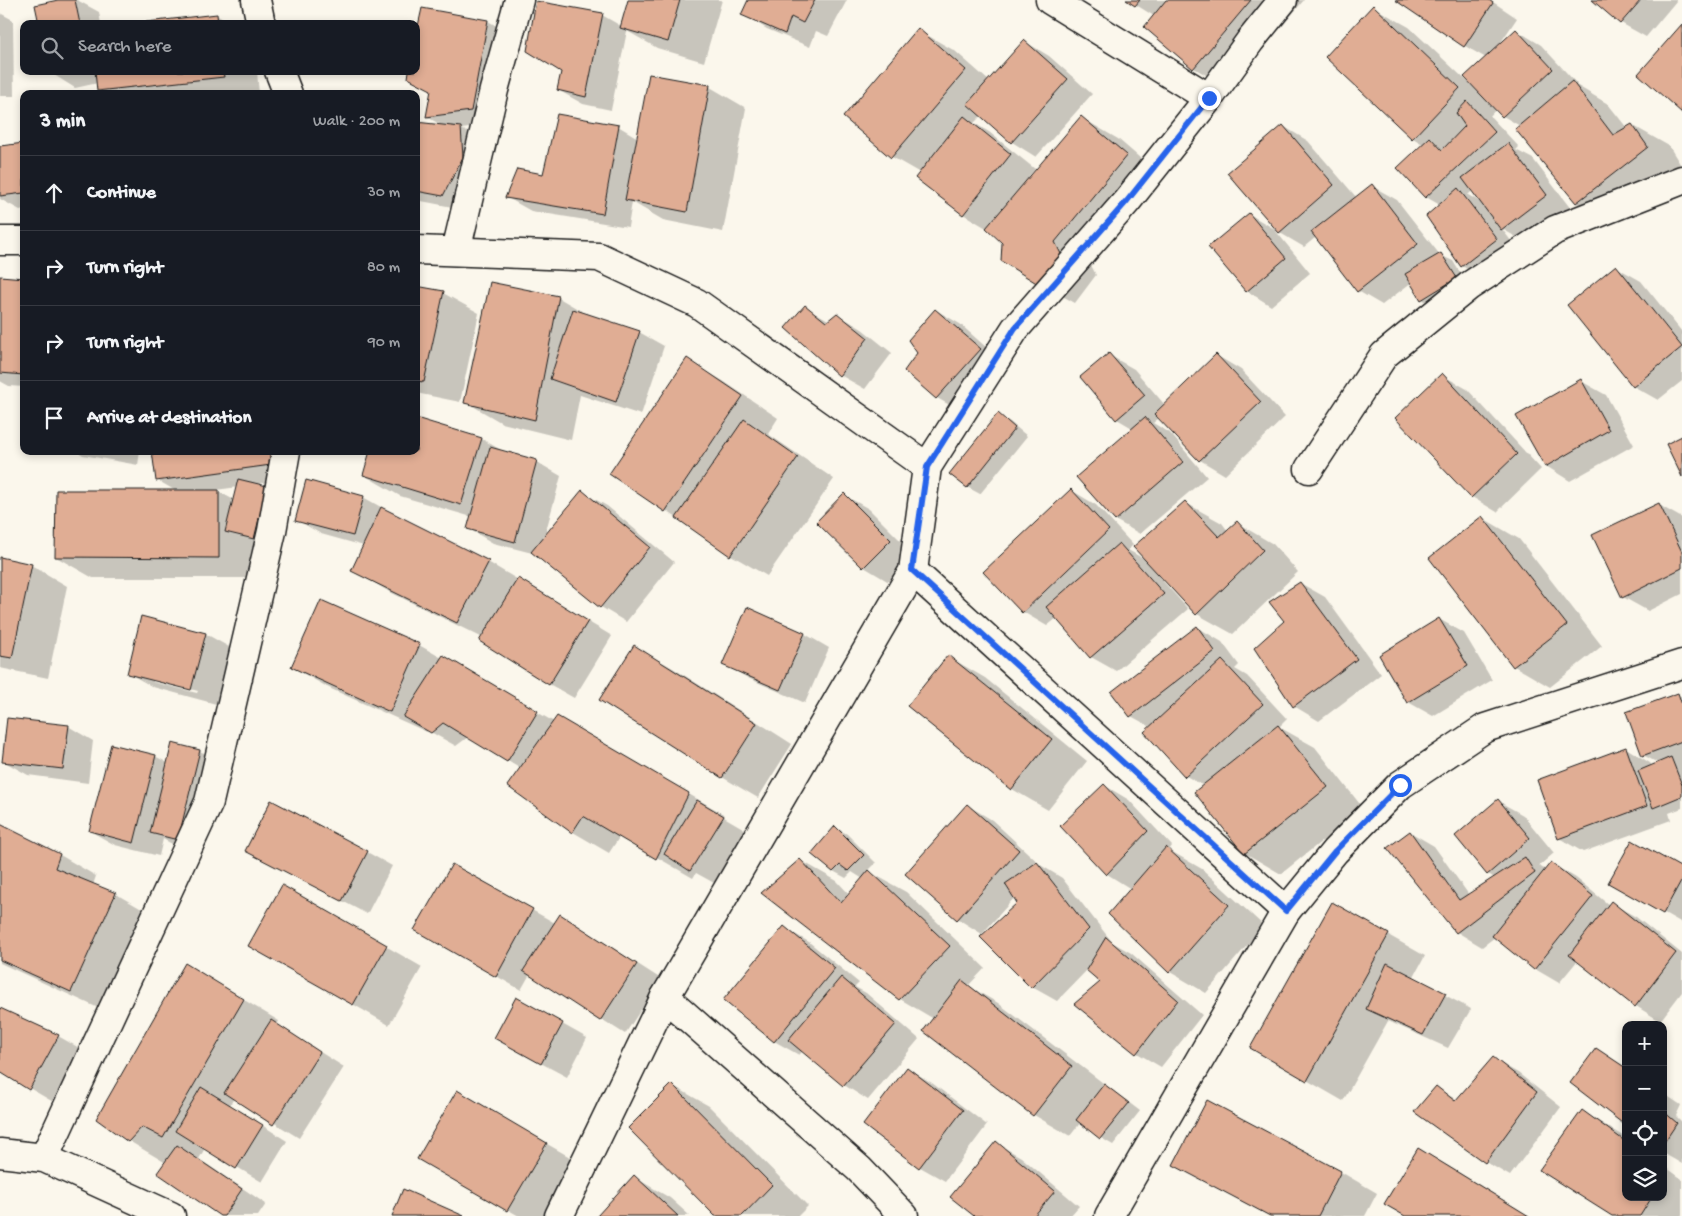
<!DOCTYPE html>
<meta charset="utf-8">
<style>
body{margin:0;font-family:"Gochi Hand",sans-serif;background:#242831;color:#f1f3f6}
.controls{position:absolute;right:15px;bottom:15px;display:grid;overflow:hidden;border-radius:10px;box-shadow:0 2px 8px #0003}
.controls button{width:45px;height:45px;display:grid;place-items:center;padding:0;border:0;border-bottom:1px solid #363941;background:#171b24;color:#f1f3f6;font:25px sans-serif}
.stop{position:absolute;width:15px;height:15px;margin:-11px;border:4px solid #2563eb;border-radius:50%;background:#fff}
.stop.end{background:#2563eb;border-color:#fff;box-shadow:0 1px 5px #0008}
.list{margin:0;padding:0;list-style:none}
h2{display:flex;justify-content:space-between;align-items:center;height:65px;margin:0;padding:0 20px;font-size:21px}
h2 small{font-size:16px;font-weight:400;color:#9ea1a6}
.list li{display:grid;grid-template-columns:32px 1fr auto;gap:15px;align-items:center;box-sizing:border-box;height:75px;padding:0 20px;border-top:1px solid #363941}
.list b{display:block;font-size:19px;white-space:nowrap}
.list em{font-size:16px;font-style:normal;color:#9ea1a6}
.icon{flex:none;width:28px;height:28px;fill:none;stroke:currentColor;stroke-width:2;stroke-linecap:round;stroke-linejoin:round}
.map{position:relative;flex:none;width:1682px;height:1216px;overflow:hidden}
.search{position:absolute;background:#171b24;box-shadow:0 2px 8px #0003;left:20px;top:20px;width:400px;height:55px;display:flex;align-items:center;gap:12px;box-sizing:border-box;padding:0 18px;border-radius:10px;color:#9ea1a6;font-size:19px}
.panel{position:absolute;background:#171b24;box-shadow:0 2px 8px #0003;left:20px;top:90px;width:400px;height:365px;border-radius:10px}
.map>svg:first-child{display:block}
.shadow{fill:#0003;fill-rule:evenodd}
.building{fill:#e0ad94;stroke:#1c1c1c}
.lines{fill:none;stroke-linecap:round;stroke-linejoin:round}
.minor-casing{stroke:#1c1c1c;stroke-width:31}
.minor{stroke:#fbf7ec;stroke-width:28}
.route{stroke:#2563eb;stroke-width:6}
</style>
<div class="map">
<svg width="1682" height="1216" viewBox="0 0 1682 1216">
<rect width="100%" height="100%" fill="#fbf7ec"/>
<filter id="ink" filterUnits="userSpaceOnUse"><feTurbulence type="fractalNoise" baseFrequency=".02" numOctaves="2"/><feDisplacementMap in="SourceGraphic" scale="10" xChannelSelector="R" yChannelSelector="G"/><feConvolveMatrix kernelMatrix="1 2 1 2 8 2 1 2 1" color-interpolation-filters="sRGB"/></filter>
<g filter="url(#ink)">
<g class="shadow">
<polygon points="65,0 77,0 99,12 101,24 40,24"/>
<polygon points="629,0 722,0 704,62 657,48 627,31 611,110 583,104 558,90 602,15 621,26"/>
<polygon points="749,0 847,0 828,36 816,31 810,47 767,29 742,14"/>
<polygon points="1128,0 1304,0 1230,89 1194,68 1154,16"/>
<path d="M1398,0H1490L1517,18L1501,42L1516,30L1541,45L1577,84L1576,85L1608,104L1627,128L1632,125L1669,146L1682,167V170L1613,223L1577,203L1516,129L1520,126L1503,116L1496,109L1490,116L1519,147L1516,150L1533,159L1571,209L1527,243L1502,229L1521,254L1487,280L1462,266L1440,205L1426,197L1424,145L1413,138L1327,57L1373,7L1409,27L1471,85L1486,58L1465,46ZM1473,190L1482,203L1468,195Z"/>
<polygon points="1594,0 1677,0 1646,37 1621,23"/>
<polygon points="0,13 13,20 14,96 0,96"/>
<polygon points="216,15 232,24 140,24"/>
<polygon points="488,21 512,35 495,124 462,129 486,143 468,210 416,200 416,123 445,127 427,117 432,91 416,71"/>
<polygon points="918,30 955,51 989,81 1024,41 1049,56 1092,94 1036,157 1012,142 982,115 974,123 989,132 1035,169 1029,176 1031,178 1082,118 1118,139 1162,177 1090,263 1096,275 1075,303 1039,283 1003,242 988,229 963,214 920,173 892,157 844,117"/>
<polygon points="50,71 257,71 259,94 104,94 98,91 98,83 75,88 51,73"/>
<polygon points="710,87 746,108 723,232 663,220 632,202 628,227 531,211 506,197 544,176 618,126 638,138"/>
<polygon points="1283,126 1308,141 1357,198 1372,186 1397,200 1440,255 1453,261 1468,286 1434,307 1422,299 1412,282 1382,305 1358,291 1316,237 1304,247 1275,230 1310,273 1271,306 1247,291 1249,214 1278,231"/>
<polygon points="24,145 24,209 20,210 0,199 0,147"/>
<polygon points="1616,267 1641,281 1682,332 1682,381 1658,400 1633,386"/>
<polygon points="0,278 24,279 24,387 9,386 0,381"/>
<polygon points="491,283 559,298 590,316 639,332 664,346 641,415 580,395 571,440 502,423 466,402"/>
<polygon points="416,287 443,293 479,313 460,402 416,393"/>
<polygon points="806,307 830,321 837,314 862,329 892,353 865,389 840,375"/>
<polygon points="936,310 960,324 1005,364 962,412 937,398 906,370 918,353"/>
<polygon points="1109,355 1134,369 1165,405 1216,355 1241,370 1285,417 1225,475 1200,460 1159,418 1153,423 1170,433 1207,477 1140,534 1115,520 1134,429 1117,419"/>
<polygon points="687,360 723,381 778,418 768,434 834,479 767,576 731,555 611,473"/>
<polygon points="1442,375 1467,389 1541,469 1497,512 1472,497 1397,418"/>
<polygon points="1581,381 1606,395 1634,445 1570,481 1546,466"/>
<polygon points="998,415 1010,422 1027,436 980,494 967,487"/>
<polygon points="416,419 482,439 506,453 537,462 561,476 544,538 582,492 607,506 674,562 626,622 601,607 536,554 493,543 469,529 472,517 400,496 364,475 416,451"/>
<polygon points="76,451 140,451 138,465 83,455"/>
<path d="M154,451H292L296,479L255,484L266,487V545L255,542V578H93L56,557L176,491L157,480ZM238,487L234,500L216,490Z"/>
<polygon points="338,451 353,451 353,455"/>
<polygon points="1071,490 1096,505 1133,545 1128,550 1146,560 1186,503 1222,523 1228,531 1237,523 1273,544 1298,572 1233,634 1197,614 1164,579 1162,580 1188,609 1116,671 1091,657 1057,618 1047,626 1023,612"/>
<polygon points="844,495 869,509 915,555 889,582 864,567 818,522"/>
<polygon points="363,497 388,511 488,562 612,636 574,698 549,684 483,638 388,591 352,570 364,546 321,534 297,520"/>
<polygon points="1659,505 1682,518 1682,594 1648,611 1623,597"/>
<polygon points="1483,518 1519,539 1602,646 1550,687 1514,666"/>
<polygon points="0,558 31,565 67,586 48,678 0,668"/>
<polygon points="1300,583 1325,597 1381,674 1319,721 1294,706 1285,621"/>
<path d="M142,617L206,634L231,648L216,704L153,687L128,673ZM153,679L198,691L197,693L153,682Z"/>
<polygon points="1439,619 1464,633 1492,680 1433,716 1408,702"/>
<polygon points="1197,627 1222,642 1239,665 1235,669 1247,676 1287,719 1279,727 1315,747 1363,808 1281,874 1245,853 1196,792 1204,786 1186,776 1151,727 1131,716"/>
<polygon points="805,634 829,648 805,703 748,678 723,664"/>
<polygon points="419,645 442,658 443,657 554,722 557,718 725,815 724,817 748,831 716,884 696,873 693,878 620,836 609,853 573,832 508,786 521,769 468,737 456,746 427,730 427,732 329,688 292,667"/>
<polygon points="635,647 671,667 792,744 758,798 722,777"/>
<polygon points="949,657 985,678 1087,761 1048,810 1012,789 909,706"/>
<polygon points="1677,694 1682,697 1682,808 1669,813 1671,820 1583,852 1559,838 1626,748 1650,763 1652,766 1658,763 1643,755"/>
<polygon points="68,726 93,741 88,783 28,775 3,761"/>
<polygon points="173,744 200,751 225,765 203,853 176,846 163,839 159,856 115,845 90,831 155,756 168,763"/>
<polygon points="1104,785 1129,800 1172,846 1169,850 1202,869 1264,926 1206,993 1170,972 1131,889 1107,874 1062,826"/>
<polygon points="1498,801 1523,815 1554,853 1539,866 1546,870 1551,863 1576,878 1609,905 1611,903 1636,917 1682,954 1682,992 1660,1021 1636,1006 1578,960 1559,983 1535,969 1495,937 1482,947 1457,932 1410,832 1434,846 1469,895 1495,878 1488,874"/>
<polygon points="967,805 992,820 1042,866 1062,878 1112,942 1131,953 1202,1015 1161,1067 1137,1053 1102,982 1087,970 1057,1001 1032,987 1018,903 1015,897 982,934 958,919 906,874"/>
<polygon points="0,825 60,855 96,876 93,885 116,894 152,915 107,1012 0,963"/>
<polygon points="835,827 847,834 876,863 868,871 906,892 985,968 968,986 998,1003 1140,1111 1113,1145 1101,1138 1081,1122 1070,1136 1034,1115 925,1031 934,1019 900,999 763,893 800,860 837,881 850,895 863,879 852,872 846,878 833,871"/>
<polygon points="247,851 367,852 392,866 367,914"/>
<polygon points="452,865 555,923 585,930 661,979 625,1034 530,974 521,990 416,930"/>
<polygon points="1682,870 1682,923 1610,882"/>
<polygon points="283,887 422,967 389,1025 250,945"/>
<polygon points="1332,903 1425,956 1413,978 1471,1009 1448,1048 1388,1021 1343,1101 1251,1048"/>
<polygon points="784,928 809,942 859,983 855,987 866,993 919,1039 868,1100 844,1085 803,1051 799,1055 774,1041"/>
<polygon points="221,986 279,1021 277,1025 344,1067 299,1138 234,1098 230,1105 287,1141 262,1182 205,1148 199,1159 266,1204 258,1216 222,1216 166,1163 129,1141"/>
<polygon points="516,998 587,1038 567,1077 520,1052"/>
<polygon points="0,1010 58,1036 83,1050 55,1103 0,1071"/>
<polygon points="1493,1059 1518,1073 1561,1107 1510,1176 1486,1162 1436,1088 1457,1100"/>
<polygon points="907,1068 932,1083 987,1125 945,1181 920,1167"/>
<polygon points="672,1085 709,1106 808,1206 798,1216 717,1216"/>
<polygon points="457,1092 582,1164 552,1216 519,1216 419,1158"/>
<polygon points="1663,1093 1681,1105 1676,1116 1682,1122 1682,1164 1663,1153"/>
<polygon points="1207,1102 1341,1172 1377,1193 1365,1216 1269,1216 1174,1164"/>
<polygon points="1582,1111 1626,1138 1626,1197 1663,1197 1663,1165 1682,1179 1682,1216 1615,1216"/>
<polygon points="996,1143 1021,1157 1079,1206 1070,1216 976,1216"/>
<polygon points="1419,1149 1455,1170 1529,1216 1407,1216"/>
<polygon points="634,1177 670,1198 690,1216 598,1216"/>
</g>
<g class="building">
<polygon points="58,0 75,0 80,24 39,24 35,5"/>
<polygon points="628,0 680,0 668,42 620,28"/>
<polygon points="748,0 815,0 803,23 791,17 785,34 741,15"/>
<polygon points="1126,0 1140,0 1135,6"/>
<polygon points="1166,0 1251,0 1193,69 1144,27"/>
<polygon points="1395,0 1489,0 1493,3 1464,47"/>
<polygon points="1592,0 1641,0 1620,24"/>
<polygon points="536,1 603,13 586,97 557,90 561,72 527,51"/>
<polygon points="1373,5 1460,88 1412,139 1325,57"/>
<polygon points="422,8 488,20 471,111 426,117 431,90 408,78 409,71 416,71 416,35"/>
<polygon points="217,14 218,24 129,24"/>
<polygon points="1682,24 1682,113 1638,74"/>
<polygon points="918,28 966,70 891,158 843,117"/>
<polygon points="1516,29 1553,69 1502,117 1464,77"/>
<polygon points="1024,40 1068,79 1011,143 967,104"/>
<polygon points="95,71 223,71 224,77 97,91"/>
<polygon points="649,74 710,85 687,212 625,200"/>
<polygon points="1572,81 1613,135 1632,124 1648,147 1576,203 1515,129"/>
<polygon points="1467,101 1495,132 1425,198 1397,168 1430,137 1442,150 1465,126 1456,113"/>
<polygon points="557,114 619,125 603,214 505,198 517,169 543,174"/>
<polygon points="964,116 1011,154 963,215 915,178"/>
<polygon points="1081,116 1127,155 1055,242 1061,254 1038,284 1001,261 1002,243 986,228"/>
<polygon points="416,122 461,127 463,157 443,196 416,191"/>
<polygon points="1283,125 1334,185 1279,233 1227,173"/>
<polygon points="24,143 24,193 0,196 0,146"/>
<polygon points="1508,143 1547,195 1501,230 1462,178"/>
<polygon points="1372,184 1418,244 1357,292 1311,232"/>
<polygon points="1458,188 1497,239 1461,267 1426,216"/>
<polygon points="1249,213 1286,258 1246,292 1208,247"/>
<polygon points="1441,253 1457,278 1421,300 1405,274"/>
<polygon points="1616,265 1682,347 1633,387 1567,305"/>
<polygon points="0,276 24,278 24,375 0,373"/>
<polygon points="490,282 559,296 535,420 464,403"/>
<polygon points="416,286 444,291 424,382 416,381"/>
<polygon points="805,305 826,322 837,313 868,338 839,376 785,328"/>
<polygon points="573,309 640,331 616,402 550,379"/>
<polygon points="935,309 981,349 936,399 904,371 917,353 908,340"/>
<polygon points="1109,353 1145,395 1116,420 1080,377"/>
<polygon points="1216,354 1261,402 1199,461 1154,414"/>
<polygon points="687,358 743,396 665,512 609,474"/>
<polygon points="1442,373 1517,454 1471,498 1395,418"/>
<polygon points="1581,379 1609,430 1545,467 1516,416"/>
<polygon points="998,413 1015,428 967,488 949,474"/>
<polygon points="1145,417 1183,462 1115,521 1076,477"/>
<polygon points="416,418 482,438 461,505 363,475 370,451 416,451"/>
<polygon points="744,419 798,457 730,556 676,518"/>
<polygon points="1682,436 1682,477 1666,444"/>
<polygon points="490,447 537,460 515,542 467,529"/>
<polygon points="152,451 270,451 271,465 156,481"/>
<polygon points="238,479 267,486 254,539 225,532"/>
<polygon points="306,480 364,496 353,536 295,521"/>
<polygon points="1071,489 1109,530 1022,613 983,572"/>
<polygon points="56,490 219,490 219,558 55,557"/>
<polygon points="582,490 650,547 600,608 531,552"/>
<polygon points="844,493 891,540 863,568 816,522"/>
<polygon points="1185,501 1219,537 1237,521 1263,550 1196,615 1133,547"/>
<polygon points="1659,503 1682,552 1682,568 1622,598 1592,535"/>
<polygon points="381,507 489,561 457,623 351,571"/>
<polygon points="1482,516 1567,625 1513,667 1429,558"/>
<polygon points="1119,543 1164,594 1090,658 1046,607"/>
<polygon points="0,557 32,564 12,658 0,656"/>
<polygon points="518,578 588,621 549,685 479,641"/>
<polygon points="1300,582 1357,659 1293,707 1254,648 1284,621 1269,602"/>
<polygon points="321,600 420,644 390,712 291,667"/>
<polygon points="747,607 805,633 780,690 722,665"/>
<polygon points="141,616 206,633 191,690 127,674"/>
<polygon points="1439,618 1468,666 1407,703 1379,655"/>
<polygon points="1197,626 1215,651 1130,717 1111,692"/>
<polygon points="634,645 757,723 722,778 599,700"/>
<polygon points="443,655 538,711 507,762 443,723 431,733 403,717"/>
<polygon points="948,655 1052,739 1011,790 907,706"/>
<polygon points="1222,660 1263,704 1185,777 1144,732"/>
<polygon points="1678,693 1682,705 1682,741 1642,756 1626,712"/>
<polygon points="557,716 689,793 656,859 583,816 572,833 507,786"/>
<polygon points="7,718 69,725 63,769 2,762"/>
<polygon points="1278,725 1328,787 1244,854 1194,792"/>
<polygon points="172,743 200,750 178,840 150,833"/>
<polygon points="111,744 156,755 134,843 89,831"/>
<polygon points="1626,747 1647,806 1558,839 1537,780"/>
<polygon points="1671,757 1682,785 1682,796 1653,808 1638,771"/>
<polygon points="1104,784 1148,831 1106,875 1060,826"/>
<polygon points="1498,799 1530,838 1487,875 1455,836"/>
<polygon points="271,800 368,851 342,901 245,851"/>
<polygon points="697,800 724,816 690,871 664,854"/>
<polygon points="967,804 1019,850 957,920 905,874"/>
<polygon points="0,824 60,854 55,868 116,893 71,992 0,960"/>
<polygon points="835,826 864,855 848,871 840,865 833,872 811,854"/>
<polygon points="1410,831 1459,900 1525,857 1535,873 1456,933 1387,848"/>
<polygon points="1632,840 1682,868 1682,879 1663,914 1608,883"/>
<polygon points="1166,847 1229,905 1169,973 1108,914"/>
<polygon points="800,859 841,903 869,870 950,946 899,1000 761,893"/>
<polygon points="1037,862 1089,929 1031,988 980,937 1017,903 1005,884"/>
<polygon points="1551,862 1593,896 1534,970 1492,936"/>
<polygon points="452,864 533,909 496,977 414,930"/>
<polygon points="282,885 387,945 353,1005 248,946"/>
<polygon points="1611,901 1676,953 1635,1007 1569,955"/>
<polygon points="1332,902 1389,934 1307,1081 1250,1048"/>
<polygon points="560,914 637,964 600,1021 523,971"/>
<polygon points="784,926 835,968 774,1042 723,1000"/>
<polygon points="1106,937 1178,1000 1136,1054 1074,1004 1100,982 1086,970"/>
<polygon points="185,963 244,999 163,1138 142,1127 128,1142 96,1119"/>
<polygon points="1387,963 1446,993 1423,1035 1366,1009"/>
<polygon points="841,977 896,1024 843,1086 788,1040"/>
<polygon points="962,980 1072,1066 1033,1116 923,1031"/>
<polygon points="516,997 563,1023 541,1064 494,1038"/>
<polygon points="0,1008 59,1035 29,1090 0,1072"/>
<polygon points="271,1020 320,1052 273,1125 224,1093"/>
<polygon points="1596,1048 1626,1068 1626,1126 1570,1083"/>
<polygon points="1493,1057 1537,1092 1485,1163 1414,1112 1436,1086 1455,1101"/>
<polygon points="907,1067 963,1110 919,1168 863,1125"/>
<polygon points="672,1084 772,1185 742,1216 715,1216 628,1128"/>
<polygon points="1104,1084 1129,1103 1100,1139 1076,1120"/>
<polygon points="201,1087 263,1125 236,1169 175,1131"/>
<polygon points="457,1090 547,1143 507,1211 417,1159"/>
<polygon points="1207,1100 1341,1171 1318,1216 1270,1216 1173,1165"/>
<polygon points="1582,1110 1626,1142 1626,1197 1652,1197 1640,1216 1612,1216 1539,1170"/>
<polygon points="1663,1111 1677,1123 1663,1144"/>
<polygon points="996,1141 1055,1191 1034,1216 974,1216 950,1197"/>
<polygon points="177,1145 242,1189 224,1216 220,1216 157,1173"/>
<polygon points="1418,1148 1529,1216 1405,1216 1384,1204"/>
<polygon points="634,1175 678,1216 597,1216"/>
<polygon points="403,1189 464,1216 392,1216"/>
</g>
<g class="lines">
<defs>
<g id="minor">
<polyline points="256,0 261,24"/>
<polyline points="1050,0 1209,98"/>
<polyline points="279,71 288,94"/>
<polyline points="0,241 24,241"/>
<polyline points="416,250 599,257 697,303 927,467"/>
<polyline points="456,251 494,90 519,0"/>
<polyline points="1309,469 1384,355 1469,286 1555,230 1682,180"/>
<polyline points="913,571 1286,911"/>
<polyline points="665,997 859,1169 904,1216"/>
<polyline points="0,1153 44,1158 171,1216"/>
<polyline points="44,1158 209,802 272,531 286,451"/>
<polyline points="559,1216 665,997 913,571 927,467 1015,329 1127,201 1209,98 1250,41 1283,0"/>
<polyline points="1109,1216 1286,911 1335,851 1400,785 1485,728 1682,664"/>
</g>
</defs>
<use href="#minor" class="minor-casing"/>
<use href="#minor" class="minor"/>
</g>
</g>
<g class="lines" filter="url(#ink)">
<polyline class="route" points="1209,98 1127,201 1015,328 927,467 912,570 1286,911 1335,851 1400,785"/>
</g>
</svg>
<div class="controls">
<button>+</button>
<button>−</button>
<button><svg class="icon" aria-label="locate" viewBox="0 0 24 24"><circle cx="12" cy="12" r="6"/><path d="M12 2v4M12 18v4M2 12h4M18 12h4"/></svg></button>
<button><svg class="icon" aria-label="layers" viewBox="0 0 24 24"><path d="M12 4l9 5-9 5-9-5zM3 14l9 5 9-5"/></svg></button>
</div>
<div class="stop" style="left:1400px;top:785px"></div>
<div class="stop end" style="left:1209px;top:98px"></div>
<div class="search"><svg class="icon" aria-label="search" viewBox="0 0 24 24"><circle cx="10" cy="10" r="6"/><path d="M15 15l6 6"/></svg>Search here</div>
<section class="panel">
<h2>3 min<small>Walk · 200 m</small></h2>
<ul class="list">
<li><svg class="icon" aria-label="ahead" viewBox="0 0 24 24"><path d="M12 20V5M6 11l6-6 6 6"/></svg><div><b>Continue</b></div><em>30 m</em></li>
<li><svg class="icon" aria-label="right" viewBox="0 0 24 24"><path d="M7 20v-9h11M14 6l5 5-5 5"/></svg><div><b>Turn right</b></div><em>80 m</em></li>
<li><svg class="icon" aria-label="right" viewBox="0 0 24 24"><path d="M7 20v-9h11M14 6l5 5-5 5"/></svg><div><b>Turn right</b></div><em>90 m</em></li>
<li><svg class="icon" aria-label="arrive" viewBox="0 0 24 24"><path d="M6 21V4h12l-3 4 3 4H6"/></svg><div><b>Arrive at destination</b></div></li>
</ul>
</section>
</div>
